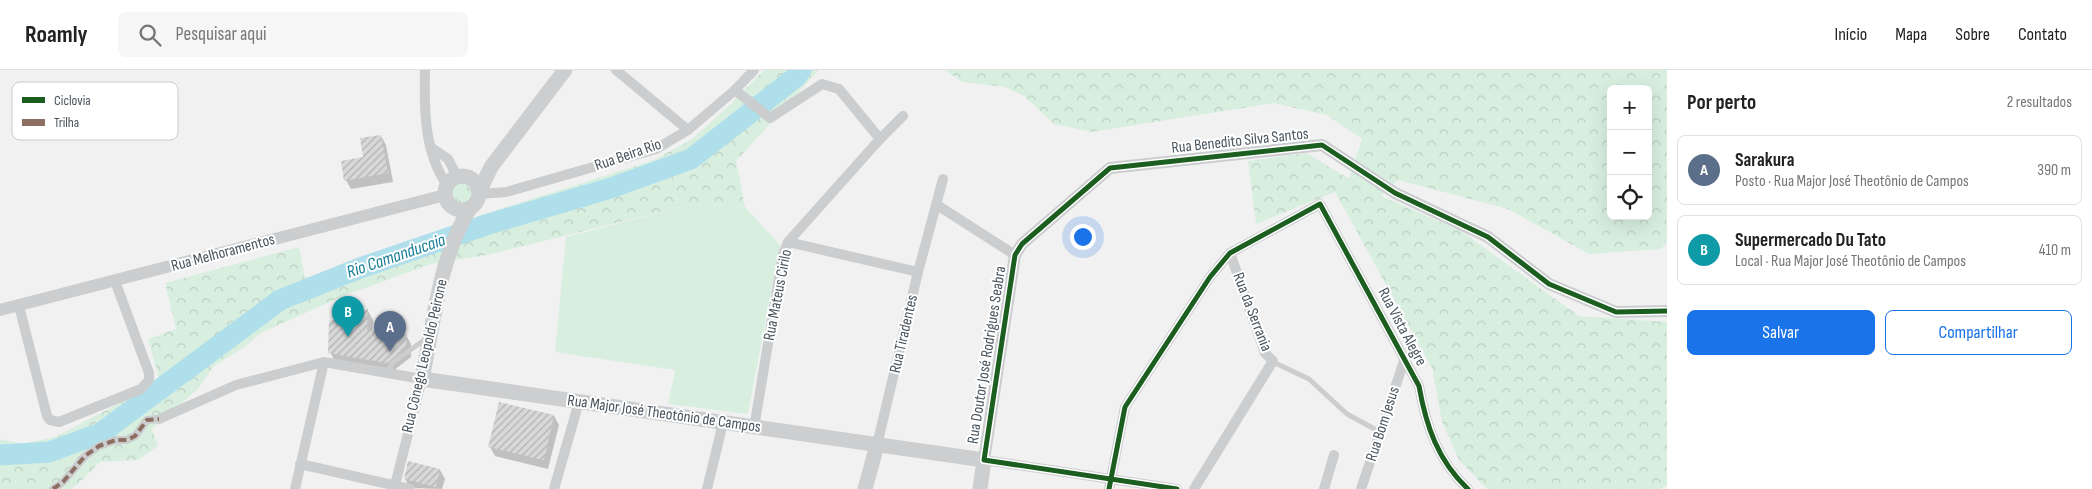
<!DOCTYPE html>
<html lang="pt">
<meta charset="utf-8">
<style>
body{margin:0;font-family:"Sofia Sans Condensed",sans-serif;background:#f6f6f6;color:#222}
.controls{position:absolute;right:15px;top:15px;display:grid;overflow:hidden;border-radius:8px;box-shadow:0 5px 20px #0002}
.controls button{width:45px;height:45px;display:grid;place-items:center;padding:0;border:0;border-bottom:1px solid #e0e0e0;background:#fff;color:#222;font:25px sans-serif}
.you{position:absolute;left:1082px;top:166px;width:18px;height:18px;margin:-12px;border:4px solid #fff;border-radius:50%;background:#1a73e8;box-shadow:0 0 0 8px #1a73e833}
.badge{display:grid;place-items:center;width:32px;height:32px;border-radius:50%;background:#1a73e8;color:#fff;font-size:16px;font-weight:700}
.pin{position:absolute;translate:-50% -41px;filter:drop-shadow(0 1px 2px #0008)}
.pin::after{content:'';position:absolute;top:26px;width:18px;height:15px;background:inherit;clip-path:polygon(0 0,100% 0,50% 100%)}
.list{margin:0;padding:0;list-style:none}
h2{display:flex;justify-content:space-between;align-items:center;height:65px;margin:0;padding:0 20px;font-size:21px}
h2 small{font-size:16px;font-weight:400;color:#767676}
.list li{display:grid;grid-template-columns:32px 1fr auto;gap:15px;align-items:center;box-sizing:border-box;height:70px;margin:0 10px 10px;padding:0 10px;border:1px solid #e0e0e0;border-radius:8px}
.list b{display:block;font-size:19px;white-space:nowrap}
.list p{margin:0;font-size:16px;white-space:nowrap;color:#767676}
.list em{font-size:16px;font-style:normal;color:#767676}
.actions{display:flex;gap:10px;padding:15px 20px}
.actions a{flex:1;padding:11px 0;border:1px solid #1a73e8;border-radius:8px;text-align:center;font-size:18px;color:#1a73e8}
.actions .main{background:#1a73e8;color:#fff}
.icon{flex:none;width:28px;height:28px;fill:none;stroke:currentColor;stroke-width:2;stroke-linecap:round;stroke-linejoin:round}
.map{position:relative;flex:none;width:1667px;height:419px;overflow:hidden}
header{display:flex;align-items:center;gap:30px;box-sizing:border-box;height:70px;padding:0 25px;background:#fff;border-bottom:1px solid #e0e0e0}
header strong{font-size:24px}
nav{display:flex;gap:28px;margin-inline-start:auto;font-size:18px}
.search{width:350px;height:45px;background:#f6f6f6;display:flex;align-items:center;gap:12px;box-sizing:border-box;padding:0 18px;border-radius:8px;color:#767676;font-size:19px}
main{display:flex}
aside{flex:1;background:#fff}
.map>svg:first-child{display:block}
.forest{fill:url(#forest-crowns);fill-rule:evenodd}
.park{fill:url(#park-tufts)}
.garden{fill:#d8efe0}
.shadow{fill:#0003}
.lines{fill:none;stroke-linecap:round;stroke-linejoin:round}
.river{stroke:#aedfeb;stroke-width:21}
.building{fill:url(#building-hatch)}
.service{stroke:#cbcdcf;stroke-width:5}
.pedestrian{stroke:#cbcdcf;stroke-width:8}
.minor{stroke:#cbcdcf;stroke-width:10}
.tertiary{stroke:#cbcdcf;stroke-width:12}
.secondary{stroke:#ccced0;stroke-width:15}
.quiet{stroke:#8d6e63;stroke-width:4;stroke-dasharray:8 4;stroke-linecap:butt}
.cycleway-casing{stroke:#fff;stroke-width:8}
.cycleway{stroke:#1b5e20;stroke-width:5}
.labels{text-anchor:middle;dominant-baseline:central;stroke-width:4;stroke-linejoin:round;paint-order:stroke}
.street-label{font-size:16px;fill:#49545d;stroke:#fff}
.water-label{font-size:18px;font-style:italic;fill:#147d96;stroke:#fff}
.key{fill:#fff;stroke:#c8ccce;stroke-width:1}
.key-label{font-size:14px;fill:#49545d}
</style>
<header>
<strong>Roamly</strong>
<div class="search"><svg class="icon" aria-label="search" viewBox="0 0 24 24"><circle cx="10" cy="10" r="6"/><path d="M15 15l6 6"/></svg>Pesquisar aqui</div>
<nav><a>Início</a><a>Mapa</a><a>Sobre</a><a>Contato</a></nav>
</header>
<main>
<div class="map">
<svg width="1667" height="419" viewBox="0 0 1667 419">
<defs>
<pattern id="forest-crowns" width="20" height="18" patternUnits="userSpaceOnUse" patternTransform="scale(1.25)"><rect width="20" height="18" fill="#d8efe0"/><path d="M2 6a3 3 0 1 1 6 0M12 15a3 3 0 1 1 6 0" fill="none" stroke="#bbcfc3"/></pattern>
<pattern id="park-tufts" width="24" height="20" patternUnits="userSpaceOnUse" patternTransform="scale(1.25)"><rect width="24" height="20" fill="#d8efe0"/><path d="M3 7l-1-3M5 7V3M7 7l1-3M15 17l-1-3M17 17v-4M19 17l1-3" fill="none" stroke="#bbcfc3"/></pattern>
<pattern id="building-hatch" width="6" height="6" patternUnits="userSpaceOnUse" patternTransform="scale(1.25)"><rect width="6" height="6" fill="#d8d8d9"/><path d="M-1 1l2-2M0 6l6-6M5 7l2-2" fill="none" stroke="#b1b2b3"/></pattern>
</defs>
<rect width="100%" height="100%" fill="#f2f1f1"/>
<g class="forest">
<polygon points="764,0 819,0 736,91 745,137 693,134 487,185 431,194 343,226 261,263 246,276 214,296 198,319 152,359 158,376 138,390 100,392 78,414 70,419 0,419 0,369 22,374 55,367 160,312 148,269 176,259 165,213 299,177 305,208 435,170 481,145 654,90 692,69 732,33"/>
<path d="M945,0H1667V172L1661,179L1589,184L1508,139L1398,110L1381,126L1461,161L1579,246L1667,252V415L1661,419H1487L1459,390L1442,352L1432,298L1335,122L1256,154L1248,91L1307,83L1349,109L1362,69L1327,45L1273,33L1092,62L1054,54L1024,26L1005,17L962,12ZM1611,19H1648V146H1611Z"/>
</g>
<circle class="park" cx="462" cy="123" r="15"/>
<polygon class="garden" points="693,134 745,137 780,175 748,344 668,334 675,300 555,282 566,167"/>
<g class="shadow">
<polygon points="381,66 386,75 393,112 351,119 346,110"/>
<polygon points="368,241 373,250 372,262 406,265 411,274 411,287 393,301 335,291 330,282"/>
<polygon points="554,346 559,355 548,399 495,386 490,377"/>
<polygon points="440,400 445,409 442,419 410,418 405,409"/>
</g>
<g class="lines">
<polyline class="river" points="0,385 49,382 101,363 280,230 360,198 489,154 611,118 691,89 796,7 801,0"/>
</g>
<g class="building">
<polygon points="381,65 388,103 344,111 341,91 363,87 360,68"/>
<polygon points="368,239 367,260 407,264 406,278 387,293 328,283 329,251"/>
<polygon points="499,332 554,345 544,390 488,377"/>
<polygon points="408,391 440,399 436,417 404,409"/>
</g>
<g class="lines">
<g class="service">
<polyline points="1273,292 1309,309 1347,344 1380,362"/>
<polyline points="388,303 392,293 427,268"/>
</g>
<polyline class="pedestrian" points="53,419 63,412 85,386 99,376 116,370 127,370 135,366 147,350 159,349"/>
<g class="minor">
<path d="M425,0C424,39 424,82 447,115"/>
<polyline points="616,0 688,60"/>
<polyline points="735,20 770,48 822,14 839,19 880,69"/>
<polyline points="432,78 448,89 457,106"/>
<polyline points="480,124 506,122 656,79 688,60 735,20 754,0"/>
<polyline points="937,135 1015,185"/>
<polyline points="788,172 918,202"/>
<polyline points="19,236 47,346 50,350 59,352 141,319 149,310 149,303 115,211"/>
<polyline points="159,349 236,315 324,292 422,309 394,419"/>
<polyline points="754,358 783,184 788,172 880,69 903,46"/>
<polyline points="877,375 918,202 943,109"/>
<polyline points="984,390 1177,419"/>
<polyline points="300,394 410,419"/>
<polyline points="295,419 324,292"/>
<polyline points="554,419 579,332"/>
<polyline points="707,419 723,353"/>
<path d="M1109,419L1125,337L1210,207L1230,183L1320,134L1419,316C1426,356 1438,391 1468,419"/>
<polyline points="1194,419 1273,291 1265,283 1230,183"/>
<polyline points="1324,419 1334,385"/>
<polyline points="1361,419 1405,288"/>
</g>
<g class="tertiary">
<polyline points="0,240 445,125"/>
<polyline points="984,390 1015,185 1022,174 1110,98 1322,75 1395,123 1488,167 1549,214 1616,242 1667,241"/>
</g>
<g class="secondary">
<circle cx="462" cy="123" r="17"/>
<polyline points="480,120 491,97 565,0"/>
<path d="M470,138C439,188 434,252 422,309L984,390L980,419"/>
<polyline points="865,419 877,375"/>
</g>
<polyline class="quiet" points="53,419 63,412 85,386 99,376 116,370 127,370 135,366 147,350 159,349"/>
<defs>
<g id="cycleway">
<path d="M1109,419L1125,337L1210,207L1230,183L1320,134L1419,316C1426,356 1438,391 1468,419"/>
<polyline points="1177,419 984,390 1015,185 1022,174 1110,98 1322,75 1395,123 1488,167 1549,214 1616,242 1667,241"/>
</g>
</defs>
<use href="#cycleway" class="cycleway-casing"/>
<use href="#cycleway" class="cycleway"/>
</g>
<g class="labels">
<g class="street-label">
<text transform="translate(1240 71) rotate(-6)">Rua Benedito Silva Santos</text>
<text transform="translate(628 85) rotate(-19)">Rua Beira Rio</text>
<text transform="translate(223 183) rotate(-15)">Rua Melhoramentos</text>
<text transform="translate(778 225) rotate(-79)">Rua Mateus Cirilo</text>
<text transform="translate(1252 242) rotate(69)">Rua da Serrania</text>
<text transform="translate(1402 257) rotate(62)">Rua Vista Alegre</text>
<text transform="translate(904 264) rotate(-77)">Rua Tiradentes</text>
<text transform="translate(987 285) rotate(-81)">Rua Doutor José Rodrigues Seabra</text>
<text transform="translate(425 286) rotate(-77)">Rua Cônego Leopoldo Peirone</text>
<text transform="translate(664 344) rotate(8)">Rua Major José Theotônio de Campos</text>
<text transform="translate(1383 354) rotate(-72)">Rua Bom Jesus</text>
</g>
<g class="water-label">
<text transform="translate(396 186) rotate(-19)">Rio Camanducaia</text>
</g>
</g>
<rect x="12" y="12" width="166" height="58" rx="8" class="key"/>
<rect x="22" y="27" width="23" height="6" fill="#1b5e20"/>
<rect x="22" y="49" width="23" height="7" fill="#8d6e63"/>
<g class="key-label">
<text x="54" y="35">Ciclovia</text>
<text x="54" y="57">Trilha</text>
</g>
</svg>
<div class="controls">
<button>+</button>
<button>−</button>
<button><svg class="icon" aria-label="locate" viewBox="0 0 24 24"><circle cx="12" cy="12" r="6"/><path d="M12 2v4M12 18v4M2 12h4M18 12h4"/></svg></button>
</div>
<div class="you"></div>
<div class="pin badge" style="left:390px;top:282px;background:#5c6f8a">A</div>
<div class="pin badge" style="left:348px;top:267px;background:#0f9aa8">B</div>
</div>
<aside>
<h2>Por perto<small>2 resultados</small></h2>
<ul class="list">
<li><span class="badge" style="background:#5c6f8a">A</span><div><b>Sarakura</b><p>Posto · Rua Major José Theotônio de Campos</p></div><em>390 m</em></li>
<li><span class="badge" style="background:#0f9aa8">B</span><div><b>Supermercado Du Tato</b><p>Local · Rua Major José Theotônio de Campos</p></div><em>410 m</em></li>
</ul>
<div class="actions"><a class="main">Salvar</a><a>Compartilhar</a></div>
</aside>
</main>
